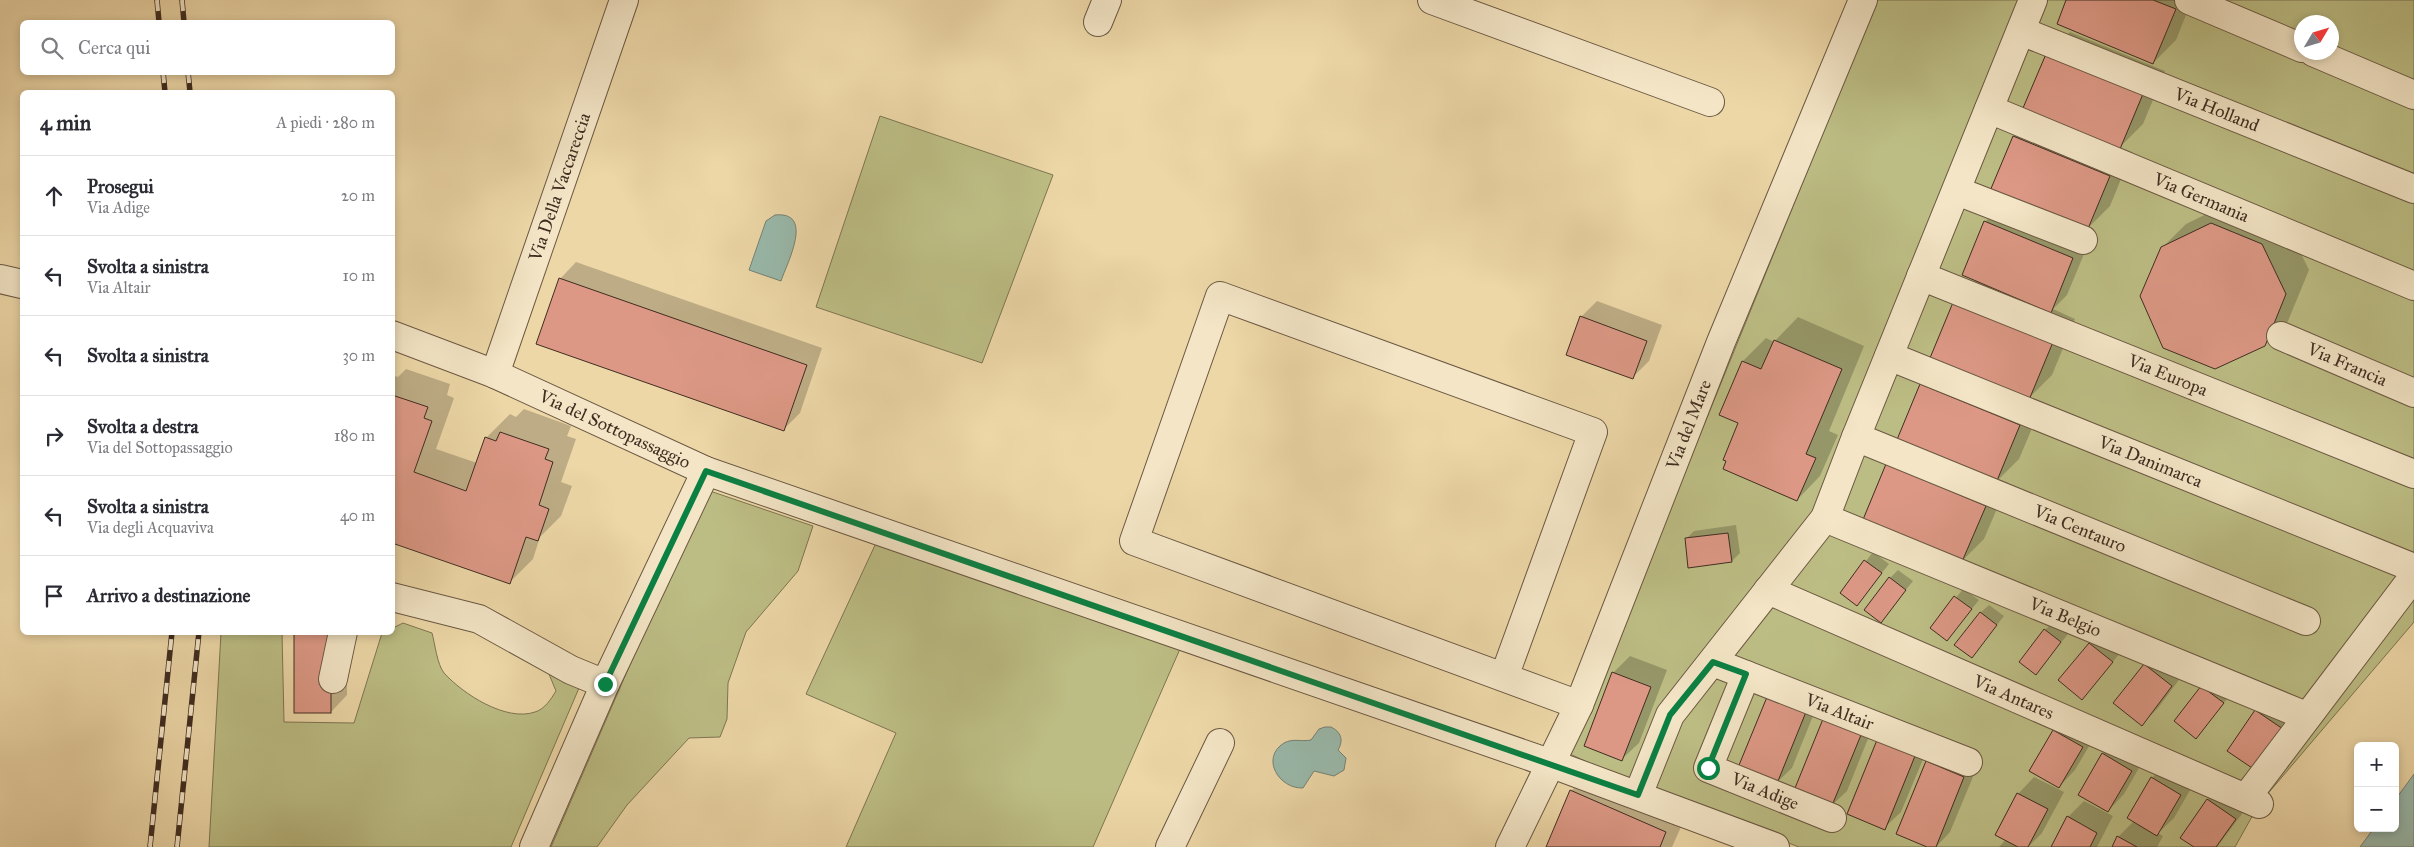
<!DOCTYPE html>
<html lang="it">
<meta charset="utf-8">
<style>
body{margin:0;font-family:"IM FELL Great Primer",serif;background:#f2f2f3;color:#2b2b33}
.controls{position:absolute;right:15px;bottom:15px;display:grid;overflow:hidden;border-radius:8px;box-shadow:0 2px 8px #0003}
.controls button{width:45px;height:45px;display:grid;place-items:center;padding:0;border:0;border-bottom:1px solid #e1e1e2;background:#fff;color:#2b2b33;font:25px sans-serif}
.compass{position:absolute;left:2294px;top:15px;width:45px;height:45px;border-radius:50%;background:#fff;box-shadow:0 2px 8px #0003;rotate:52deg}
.stop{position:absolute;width:15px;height:15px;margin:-11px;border:4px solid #0b8043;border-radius:50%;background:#fff}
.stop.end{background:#0b8043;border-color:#fff;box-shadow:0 1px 5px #0008}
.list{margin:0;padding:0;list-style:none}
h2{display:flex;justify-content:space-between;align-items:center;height:65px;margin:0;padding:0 20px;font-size:21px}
h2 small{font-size:16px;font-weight:400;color:#7c7c81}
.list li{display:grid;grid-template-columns:32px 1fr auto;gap:15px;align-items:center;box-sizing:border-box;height:80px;padding:0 20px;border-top:1px solid #e1e1e2}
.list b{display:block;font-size:19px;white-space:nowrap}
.list p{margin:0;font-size:16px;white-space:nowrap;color:#7c7c81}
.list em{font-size:16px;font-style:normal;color:#7c7c81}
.icon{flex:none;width:28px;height:28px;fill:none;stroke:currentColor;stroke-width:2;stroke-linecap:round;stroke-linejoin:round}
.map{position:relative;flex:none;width:2414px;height:847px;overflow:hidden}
.search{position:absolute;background:#fff;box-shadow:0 2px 8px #0003;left:20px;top:20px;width:375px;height:55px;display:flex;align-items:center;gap:12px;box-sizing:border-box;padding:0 18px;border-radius:8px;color:#7c7c81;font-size:19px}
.panel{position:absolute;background:#fff;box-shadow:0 2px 8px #0003;left:20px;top:90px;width:375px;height:545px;border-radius:8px}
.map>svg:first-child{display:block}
.green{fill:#bcbd84;stroke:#7e7552;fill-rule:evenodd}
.water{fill:#99b9ab;stroke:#758174}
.shadow{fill:#0003}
.building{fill:#dc9885;stroke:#402d21}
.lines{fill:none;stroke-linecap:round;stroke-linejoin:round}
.minor-casing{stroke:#6b5842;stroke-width:30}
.minor{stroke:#f3e5c6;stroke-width:28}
.rail-casing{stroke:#402d21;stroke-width:5.5}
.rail{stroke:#f3e5c6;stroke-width:4;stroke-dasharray:11;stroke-linecap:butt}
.route{stroke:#0b8043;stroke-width:6}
.labels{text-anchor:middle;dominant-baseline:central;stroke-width:5;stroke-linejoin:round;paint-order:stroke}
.street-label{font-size:18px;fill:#402d21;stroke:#f3e5c6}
</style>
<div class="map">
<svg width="2414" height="847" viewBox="0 0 2414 847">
<rect width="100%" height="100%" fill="#edd7a7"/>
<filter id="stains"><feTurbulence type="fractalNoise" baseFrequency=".004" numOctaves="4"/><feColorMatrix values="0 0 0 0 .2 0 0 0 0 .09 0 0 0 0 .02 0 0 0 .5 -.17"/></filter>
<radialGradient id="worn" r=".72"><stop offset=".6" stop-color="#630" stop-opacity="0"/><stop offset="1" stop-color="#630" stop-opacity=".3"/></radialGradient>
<g class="green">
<path d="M1877,0H2414V622L2259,804L2235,847H1799L1641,787L1570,754ZM2302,22H2332V52H2302Z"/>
<polygon points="880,116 1053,175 982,363 816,307"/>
<polygon points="710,491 813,526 798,571 746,632 728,683 727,719 720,737 689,738 627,805 597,847 551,847 674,563"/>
<polygon points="876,543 1180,649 1093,847 846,847 896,733 806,694"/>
<path d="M403,623L432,633C435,644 437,664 444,673C463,694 506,722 535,712C545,709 551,699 556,691L549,674L579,688L511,847H209L221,633H282L284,722L354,723L382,633L392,632L393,628Z"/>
</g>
<g class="water">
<path d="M775,215C815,211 787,263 781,281L749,270L766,221Z"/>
<path d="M1325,727H1331C1341,732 1344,740 1338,750L1346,758L1344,770L1334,776L1314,771L1303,788C1279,789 1260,758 1284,743C1293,738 1301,742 1311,740L1319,729Z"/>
<polygon points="2414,774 2414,847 2360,847 2374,828 2395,828 2395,800"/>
</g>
<g class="shadow">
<polygon points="2068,0 2192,0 2176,40 2153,63"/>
<polygon points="2070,32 2165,71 2143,124 2120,147 2132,152 2110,206 2087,229 2014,136 2037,113 2047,55"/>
<polygon points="2235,200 2285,221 2309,270 2288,321 2264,345 2162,248 2186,224"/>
<polygon points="2001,205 2089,242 2067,295 2053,309 2075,319 2052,375 2030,397 2043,402 2019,459 1999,479 2008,483 1984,539 1961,562 1864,521 1922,384 1943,363 1955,301 1976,280 1985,222"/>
<polygon points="576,262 822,348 800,413 784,429 560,279"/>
<polygon points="1597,301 1662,325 1649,361 1632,378 1581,317"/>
<polygon points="1798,317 1864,346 1829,431 1838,435 1820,476 1797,500 1740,423 1743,361 1766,338 1774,342"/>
<polygon points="406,369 450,384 447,395 454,398 436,449 477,463 486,438 510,414 516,417 524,409 571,426 567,436 576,439 561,482 572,486 561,516 540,537 533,559 509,583 392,542 392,375 398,377"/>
<polygon points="1736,525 1740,553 1732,561 1686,539 1694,531"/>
<polygon points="1873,552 1889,564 1857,604 1842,592"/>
<polygon points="1898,570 1913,581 1881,621 1890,578"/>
<polygon points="1963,589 1979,600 1947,640 1932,628"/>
<polygon points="1989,605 2004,616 1972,657 1980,613"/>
<polygon points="2053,622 2068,634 2036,674 2045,630"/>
<polygon points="347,632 347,695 331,712 295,712"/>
<polygon points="2098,635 2120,653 2090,690 2060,680"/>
<polygon points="2161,649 2187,669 2158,708 2142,724 2145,665"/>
<polygon points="1630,656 1667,670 1639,743 1622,759 1613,673"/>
<polygon points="2211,679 2231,694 2196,737 2176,721"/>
<polygon points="2272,695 2298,712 2254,769 2256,711"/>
<polygon points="1821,696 1792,768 1775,784 1739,769"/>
<polygon points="2070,714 2098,731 2075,770 2059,787 2054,731"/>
<polygon points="1876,719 1847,791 1830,807 1824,720"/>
<polygon points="1894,724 1931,740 1901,812 1884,828"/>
<polygon points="2119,738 2147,754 2124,794 2108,811 2103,754"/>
<polygon points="1944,745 1980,760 1950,832 1936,847 1930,847 1898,833 1927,762"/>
<polygon points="2168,761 2197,778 2174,818 2158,833 2163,836 2157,847 2113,847 2118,837 2134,821 2129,818 2152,778"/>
<polygon points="1594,768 1689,809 1672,847 1548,847 1571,791"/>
<polygon points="2034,777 2064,792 2042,833 2028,847 1999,847 2006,839 2018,794"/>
<polygon points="2225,783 2251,802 2217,847 2196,847 2182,837 2208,799"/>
<polygon points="2084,801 2113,816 2097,847 2052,847 2068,817"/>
</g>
<g class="building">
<polygon points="2066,0 2153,0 2176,9 2153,64 2057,24"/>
<polygon points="2046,54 2143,94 2120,149 2023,108"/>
<polygon points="2013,136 2110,176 2087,231 1990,191"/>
<polygon points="1984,221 2073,258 2051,313 1962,275"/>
<polygon points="2211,223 2262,244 2286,294 2265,346 2215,369 2163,348 2140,296 2161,247"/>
<polygon points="559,278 807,365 784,431 536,344"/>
<polygon points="1954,300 2053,342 2029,400 1930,358"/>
<polygon points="1580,316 1647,341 1633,379 1566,355"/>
<polygon points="1774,340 1842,369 1806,454 1816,458 1797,501 1723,469 1726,461 1723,460 1738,423 1719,415 1742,361 1761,369"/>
<polygon points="1920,384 2020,425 1996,483 1896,442"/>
<polygon points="392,395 428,407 424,418 432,421 414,472 466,491 485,437 496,441 500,432 549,449 545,459 553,462 539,505 549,509 538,541 526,537 510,584 392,543"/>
<polygon points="1886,464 1986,506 1961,564 1862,522"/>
<polygon points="1728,533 1732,562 1688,568 1685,538"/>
<polygon points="1864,560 1882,573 1857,606 1840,593"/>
<polygon points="1889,577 1906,590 1881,623 1864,610"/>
<polygon points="1954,596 1972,609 1947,641 1930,628"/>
<polygon points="1980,612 1997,625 1972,658 1954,645"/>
<polygon points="2044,629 2061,642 2036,675 2019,662"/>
<rect x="294" y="632" width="37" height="81"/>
<polygon points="2089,643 2113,662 2082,700 2058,680"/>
<polygon points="2144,664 2172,686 2142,726 2113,703"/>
<polygon points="1612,672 1651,687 1622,761 1584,746"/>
<polygon points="2201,686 2224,703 2196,739 2174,721"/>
<polygon points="1767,697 1806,712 1776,786 1737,770"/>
<polygon points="2255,710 2283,729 2255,770 2227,751"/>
<polygon points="1823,719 1861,735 1831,808 1793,793"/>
<polygon points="2053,730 2083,747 2059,788 2029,771"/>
<polygon points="1877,740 1915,756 1885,830 1847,814"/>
<polygon points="2102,753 2132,771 2108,812 2078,795"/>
<polygon points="1926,761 1964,777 1936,847 1927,847 1896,834"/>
<polygon points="2151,777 2181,795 2157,836 2127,818"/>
<polygon points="1570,790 1666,832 1660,847 1546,847"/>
<polygon points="2017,793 2048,809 2028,847 2018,847 1995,835"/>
<polygon points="2207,799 2236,819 2216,847 2194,847 2180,838"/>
<polygon points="2067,816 2097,833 2090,847 2051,847"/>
<polygon points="2117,836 2137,847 2112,847"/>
</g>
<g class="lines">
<defs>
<g id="minor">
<polyline points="1432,0 1710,102"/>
<polyline points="2189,0 2302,48"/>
<polyline points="1098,22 1107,0"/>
<path id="s1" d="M2021,31L2414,189"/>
<polyline points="2313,52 2414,95"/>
<path id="s2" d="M1989,109L2414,286"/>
<polyline points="1957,191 2083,240"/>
<path id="s3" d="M1921,276L2414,474"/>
<polyline points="0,279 22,284"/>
<path id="s4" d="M392,335L495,374L706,471L1552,764L1775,847"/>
<path id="s5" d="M2281,336L2414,393"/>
<path id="s6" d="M1889,356L2414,568"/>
<path id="s7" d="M495,374L624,0"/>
<path id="s8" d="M1856,437L2306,621"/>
<path id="s9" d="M1825,518L2306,716"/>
<path id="s10" d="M1768,590L2259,804"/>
<polyline points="392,597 479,619 571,670 605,684"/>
<path id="s11" d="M1713,662L1968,762"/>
<path id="s12" d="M1746,675L1708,768L1832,818"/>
<polyline points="1504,677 1593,432 1220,296 1134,541 1579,705"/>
<polyline points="333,679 343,632"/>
<polyline points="1638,795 1670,715 1825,518 1856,437 2033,0"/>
<polyline points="2246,798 2414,576"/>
<polyline points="534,847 605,684 706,471"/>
<polyline points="1170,847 1220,743"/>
<path id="s13" d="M1510,847L1579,705L1721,342L1863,0"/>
</g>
</defs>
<use href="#minor" class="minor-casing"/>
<use href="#minor" class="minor"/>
<defs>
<g id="rail">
<polyline points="157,0 159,22"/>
<polyline points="182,0 184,22"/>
<polyline points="163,72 165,92"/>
<polyline points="188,72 190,92"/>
<polyline points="150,847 172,632"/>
<polyline points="177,847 199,632"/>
</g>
</defs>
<use href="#rail" class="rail-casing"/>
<use href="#rail" class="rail"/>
</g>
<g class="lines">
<polyline class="route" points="605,684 706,471 1638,795 1670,715 1713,662 1746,674 1708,768"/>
</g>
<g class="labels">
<g class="street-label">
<text stroke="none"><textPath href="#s1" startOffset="211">Via Holland</textPath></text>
<text stroke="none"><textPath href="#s7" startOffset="198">Via Della Vaccareccia</textPath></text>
<text stroke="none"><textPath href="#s2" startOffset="230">Via Germania</textPath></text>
<text stroke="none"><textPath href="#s5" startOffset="72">Via Francia</textPath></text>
<text stroke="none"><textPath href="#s3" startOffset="266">Via Europa</textPath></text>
<text stroke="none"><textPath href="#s13" startOffset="459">Via del Mare</textPath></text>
<text stroke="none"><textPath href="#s4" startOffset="242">Via del Sottopassaggio</textPath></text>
<text stroke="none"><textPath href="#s6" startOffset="282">Via Danimarca</textPath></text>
<text stroke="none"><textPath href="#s8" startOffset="242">Via Centauro</textPath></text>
<text stroke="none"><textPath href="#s9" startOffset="260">Via Belgio</textPath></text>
<text stroke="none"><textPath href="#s10" startOffset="268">Via Antares</textPath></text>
<text stroke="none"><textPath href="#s11" startOffset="136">Via Altair</textPath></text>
<text stroke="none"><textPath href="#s12" startOffset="162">Via Adige</textPath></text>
</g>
</g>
<rect width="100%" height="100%" filter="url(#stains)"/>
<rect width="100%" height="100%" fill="url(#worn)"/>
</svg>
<div class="controls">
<button>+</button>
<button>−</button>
</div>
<svg class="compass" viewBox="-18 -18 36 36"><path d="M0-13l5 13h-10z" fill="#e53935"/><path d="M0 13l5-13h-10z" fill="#7c7c81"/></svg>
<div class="stop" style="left:1708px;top:768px"></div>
<div class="stop end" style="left:605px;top:684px"></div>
<div class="search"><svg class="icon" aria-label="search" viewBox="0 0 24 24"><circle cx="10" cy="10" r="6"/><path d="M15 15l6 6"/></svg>Cerca qui</div>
<section class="panel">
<h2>4 min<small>A piedi · 280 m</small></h2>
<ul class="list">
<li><svg class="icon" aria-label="ahead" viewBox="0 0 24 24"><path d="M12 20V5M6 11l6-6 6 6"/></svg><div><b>Prosegui</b><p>Via Adige</p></div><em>20 m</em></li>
<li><svg class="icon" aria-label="left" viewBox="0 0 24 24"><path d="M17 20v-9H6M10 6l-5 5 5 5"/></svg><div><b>Svolta a sinistra</b><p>Via Altair</p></div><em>10 m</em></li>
<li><svg class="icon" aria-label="left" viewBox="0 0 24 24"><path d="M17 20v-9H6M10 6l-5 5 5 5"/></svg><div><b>Svolta a sinistra</b></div><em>30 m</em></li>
<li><svg class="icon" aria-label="right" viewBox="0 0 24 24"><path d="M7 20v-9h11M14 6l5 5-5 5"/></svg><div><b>Svolta a destra</b><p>Via del Sottopassaggio</p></div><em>180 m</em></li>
<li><svg class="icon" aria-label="left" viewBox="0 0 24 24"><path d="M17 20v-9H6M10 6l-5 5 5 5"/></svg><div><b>Svolta a sinistra</b><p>Via degli Acquaviva</p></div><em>40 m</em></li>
<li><svg class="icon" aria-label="arrive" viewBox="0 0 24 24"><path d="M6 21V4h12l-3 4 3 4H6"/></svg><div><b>Arrivo a destinazione</b></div></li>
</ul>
</section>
</div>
